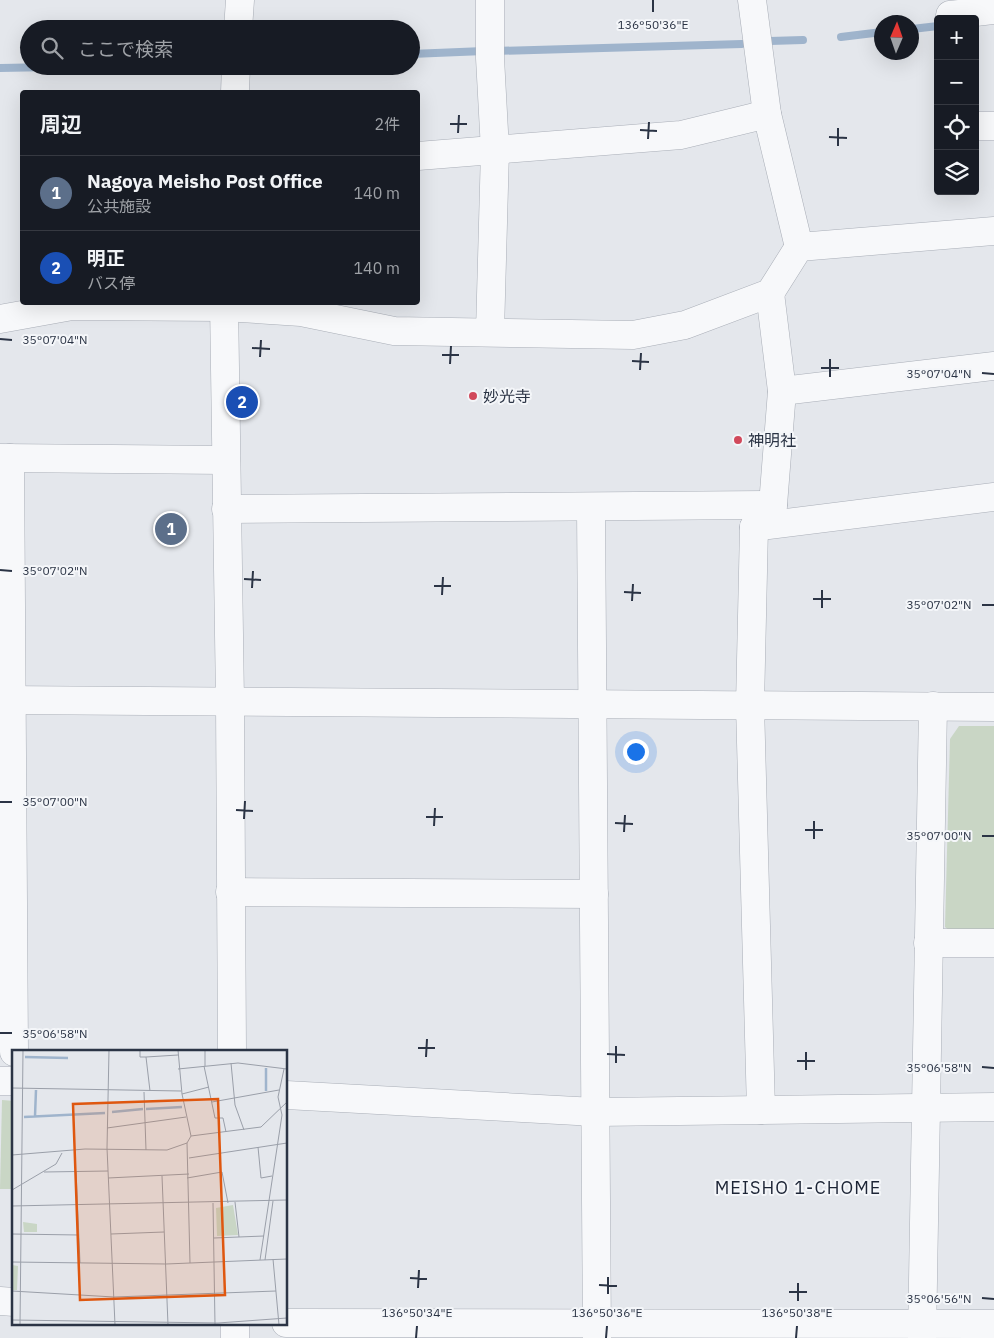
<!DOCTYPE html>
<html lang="ja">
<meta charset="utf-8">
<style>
body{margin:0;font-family:"IBM Plex Sans","Noto Sans JP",sans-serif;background:#20242c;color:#f1f3f6}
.controls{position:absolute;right:15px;top:15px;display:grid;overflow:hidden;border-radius:5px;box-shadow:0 5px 20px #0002}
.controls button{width:45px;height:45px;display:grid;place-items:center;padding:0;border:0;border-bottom:1px solid #363941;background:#171b24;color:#f1f3f6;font:25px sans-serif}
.compass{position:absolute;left:874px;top:15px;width:45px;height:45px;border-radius:50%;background:#171b24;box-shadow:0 5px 20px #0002;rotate:2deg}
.you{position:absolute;left:635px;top:751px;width:18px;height:18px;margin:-12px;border:4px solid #fff;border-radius:50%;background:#1a73e8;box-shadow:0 0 0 8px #1a73e833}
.badge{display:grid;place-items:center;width:32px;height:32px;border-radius:50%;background:#d1495b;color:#fff;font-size:16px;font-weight:700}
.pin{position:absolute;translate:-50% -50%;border:2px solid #fff;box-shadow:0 1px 5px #0006}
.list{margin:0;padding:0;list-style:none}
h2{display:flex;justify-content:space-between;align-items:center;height:65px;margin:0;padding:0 20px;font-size:21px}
h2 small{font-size:16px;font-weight:400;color:#9ea1a6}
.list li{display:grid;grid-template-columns:32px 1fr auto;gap:15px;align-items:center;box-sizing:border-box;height:75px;padding:0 20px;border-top:1px solid #363941}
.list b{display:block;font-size:19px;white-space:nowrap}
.list p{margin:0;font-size:16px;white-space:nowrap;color:#9ea1a6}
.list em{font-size:16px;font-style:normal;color:#9ea1a6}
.icon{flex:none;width:28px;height:28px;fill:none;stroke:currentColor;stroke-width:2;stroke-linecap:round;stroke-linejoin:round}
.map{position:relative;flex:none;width:994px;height:1338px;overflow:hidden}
.search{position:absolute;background:#171b24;box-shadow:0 5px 20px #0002;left:20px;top:20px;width:400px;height:55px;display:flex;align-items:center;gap:12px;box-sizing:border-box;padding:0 18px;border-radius:28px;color:#9ea1a6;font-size:19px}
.panel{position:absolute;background:#171b24;box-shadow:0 5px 20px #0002;left:20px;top:90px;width:400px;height:215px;border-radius:5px}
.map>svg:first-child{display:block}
.green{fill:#c9d6c5}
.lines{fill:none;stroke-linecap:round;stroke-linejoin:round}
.stream{stroke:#9fb4cc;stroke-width:8}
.minor-casing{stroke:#a9aeb7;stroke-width:29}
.minor{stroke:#f7f8fa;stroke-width:28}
.ticks{fill:none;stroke:#2b3445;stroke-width:2}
.poi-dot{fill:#d1495b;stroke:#f4f6f9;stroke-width:2}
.labels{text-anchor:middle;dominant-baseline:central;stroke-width:4;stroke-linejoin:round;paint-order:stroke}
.poi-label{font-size:16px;fill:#2b3445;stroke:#f4f6f9;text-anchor:start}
.neighbourhood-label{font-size:18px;letter-spacing:1px;fill:#1d2536;stroke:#f4f6f9}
.inset-river{fill:none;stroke:#9fb4cc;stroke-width:2.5}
.inset-road{fill:none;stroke:#9a9fa9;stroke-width:1}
.view{fill:#df570f;fill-opacity:0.15;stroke:#df570f;stroke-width:2.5}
.inset-edge{fill:none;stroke:#2b3445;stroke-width:2.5}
.ticks-label{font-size:12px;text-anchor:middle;fill:#2b3445;stroke:#f4f6f9;stroke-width:4;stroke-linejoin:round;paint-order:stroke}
</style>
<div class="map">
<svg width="994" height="1338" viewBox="0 0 994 1338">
<rect width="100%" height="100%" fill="#e4e7ec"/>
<g class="green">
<polygon points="959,726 994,726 994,934 952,933 945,927 950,739"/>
<polygon points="2,1100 14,1101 14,1189 0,1189"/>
</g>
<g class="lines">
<g class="stream">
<polyline points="912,29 938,26"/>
<polyline points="841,37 882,32"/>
<polyline points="770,41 803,40"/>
<polyline points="495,51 742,44"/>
<polyline points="411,54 484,51"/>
<polyline points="0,68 106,66"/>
</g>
<defs>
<g id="minor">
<polyline points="752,0 767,114 799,247"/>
<polyline points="950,15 994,10"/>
<polyline points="238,29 240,0"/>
<polyline points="235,92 236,66"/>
<polyline points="975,126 994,126"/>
<polyline points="418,156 681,135 767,114"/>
<polyline points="224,302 230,701 232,1052"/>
<polyline points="0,319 72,306 224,307 301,312 394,331 633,335 685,325 770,293 799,247 994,231"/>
<polyline points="490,332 495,150 490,58 490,0"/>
<polyline points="782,391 994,366"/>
<polyline points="0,458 226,460"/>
<polyline points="10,458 14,1052"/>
<polyline points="591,507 597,1338"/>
<polyline points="226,509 773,505"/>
<polyline points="754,527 994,497"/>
<polyline points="0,700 994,707"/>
<polyline points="230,892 594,894"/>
<polyline points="928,943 994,943"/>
<polyline points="0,1081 14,1081"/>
<polyline points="286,1095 595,1112 994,1107"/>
<polyline points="761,1110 750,705 754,527 773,505 782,391 770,293"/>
<polyline points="0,1301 14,1302"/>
<polyline points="286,1323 994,1324"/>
<polyline points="235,1324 235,1338"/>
<polyline points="922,1338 933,706"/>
</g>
</defs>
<use href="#minor" class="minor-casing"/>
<use href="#minor" class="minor"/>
</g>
<path class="ticks" d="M653,12V0M450,124H467M640,130L657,131M458,133L459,115M829,137L847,138M648,139L649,122M838,146V128M0,339L12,340M252,348L270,349M442,355H459M260,357L261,340M632,361L649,362M450,364L451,346M821,368H839M640,370L641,353M982,373L994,374M830,377V359M0,570L12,571M244,579L261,580M434,586H451M252,588L253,571M624,592L641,593M442,595L443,577M813,599H831M632,601L633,584M982,605H994M822,608V590M0,802H12M236,810L253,811M426,817H443M244,819L245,801M615,823L633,824M434,826L435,808M805,830H823M624,832L625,815M982,836H994M814,839V821M0,1033H12M418,1048H435M607,1054L625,1055M426,1057L427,1039M797,1061H815M616,1063V1046M982,1067L994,1068M806,1070V1052M410,1278L427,1279M599,1285L617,1286M418,1288L419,1270M789,1292H807M608,1294V1277M982,1298L994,1299M798,1301V1283M416,1338L417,1326M606,1338L607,1326M796,1338L797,1326"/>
<g class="poi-dot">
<circle cx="473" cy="396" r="5"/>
<circle cx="738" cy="440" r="5"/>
</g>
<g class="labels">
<g class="poi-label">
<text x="483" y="396">妙光寺</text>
<text x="748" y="440">神明社</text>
</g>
<g class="neighbourhood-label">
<text x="798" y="1187">MEISHO 1-CHOME</text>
</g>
</g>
<g transform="translate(12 1050)">
<rect width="275" height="275" fill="#e4e7ec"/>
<path d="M221,155L226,185L205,186L204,158ZM11,172L25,174V182H12ZM0,215L6,216L5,240H0Z" fill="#c9d6c5"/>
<path class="inset-river" d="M13,7L56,8M254,41V18M134,59L170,57M100,62L131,59M23,66L24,40M12,67L93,63"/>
<path class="inset-road" d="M97,0L95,98L103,275M128,0V7H134L138,41M166,0L170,44L179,86M134,7L166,5M219,13L223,55L232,80M192,16L203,68H211L214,82M193,16V0M166,19L226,13L275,19M0,38L169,41M132,42L134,100M170,44L197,37M200,52L267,40M95,78L174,67M175,93L178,213M246,97L249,128L260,126M0,105L73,99L155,100L175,93L179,86L249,77L275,52M177,108L275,93M64,121L68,213M32,122L96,121M150,126L156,275M96,128L177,124M175,128L210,122L216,153M0,140L44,114L50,103M223,152L227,187M201,153L203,275M0,156L275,150M0,184L67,185M99,184L152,182M202,188L252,186M261,209L267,275M248,210L270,65L266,47L272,19M253,210L261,151M0,212L154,214L275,209M0,241L102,247L264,241M0,270L206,273L275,268M8,275L11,0"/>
<path class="view" d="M206,49L213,245L68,250L61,54Z"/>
<rect width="275" height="275" class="inset-edge"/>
</g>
<g class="ticks-label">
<text x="653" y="29">136°50'36"E</text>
<text x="55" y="344">35°07'04"N</text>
<text x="939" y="378">35°07'04"N</text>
<text x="55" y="575">35°07'02"N</text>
<text x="939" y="609">35°07'02"N</text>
<text x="55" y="806">35°07'00"N</text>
<text x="939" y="840">35°07'00"N</text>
<text x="55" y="1038">35°06'58"N</text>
<text x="939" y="1072">35°06'58"N</text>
<text x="939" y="1303">35°06'56"N</text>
<text x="417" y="1317">136°50'34"E</text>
<text x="607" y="1317">136°50'36"E</text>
<text x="797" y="1317">136°50'38"E</text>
</g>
</svg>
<div class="controls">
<button>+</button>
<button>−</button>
<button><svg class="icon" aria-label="locate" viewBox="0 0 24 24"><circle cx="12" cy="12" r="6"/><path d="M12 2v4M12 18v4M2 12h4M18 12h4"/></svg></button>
<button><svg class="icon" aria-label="layers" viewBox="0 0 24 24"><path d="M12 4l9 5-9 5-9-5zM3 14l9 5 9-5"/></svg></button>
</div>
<svg class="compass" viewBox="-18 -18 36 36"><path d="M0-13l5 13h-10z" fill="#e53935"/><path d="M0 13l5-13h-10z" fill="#9ea1a6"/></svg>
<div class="you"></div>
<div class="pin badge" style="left:171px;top:529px;background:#5c6f8a">1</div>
<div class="pin badge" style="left:242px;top:402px;background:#1a4fb4">2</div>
<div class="search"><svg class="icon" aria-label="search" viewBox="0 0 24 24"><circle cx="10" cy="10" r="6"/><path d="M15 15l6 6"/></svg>ここで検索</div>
<section class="panel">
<h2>周辺<small>2件</small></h2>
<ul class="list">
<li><span class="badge" style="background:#5c6f8a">1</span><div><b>Nagoya Meisho Post Office</b><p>公共施設</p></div><em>140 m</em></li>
<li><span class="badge" style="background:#1a4fb4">2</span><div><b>明正</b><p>バス停</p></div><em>140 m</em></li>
</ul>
</section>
</div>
